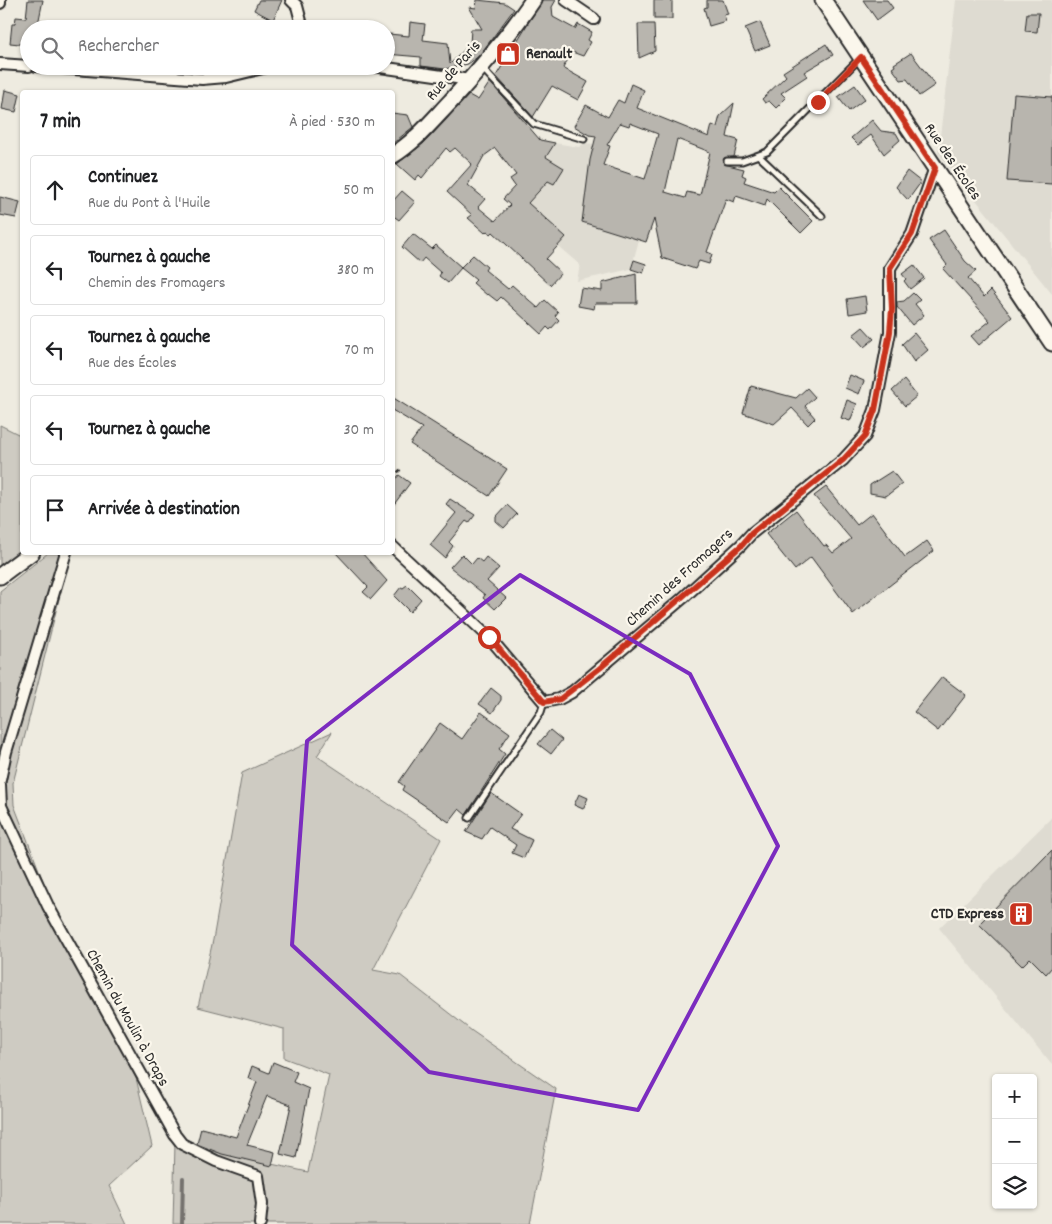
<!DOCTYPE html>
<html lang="fr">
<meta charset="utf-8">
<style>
body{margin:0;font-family:Dekko,sans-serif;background:#f2f2f2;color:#202124}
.controls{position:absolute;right:15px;bottom:15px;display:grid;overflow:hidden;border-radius:5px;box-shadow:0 1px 4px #0004}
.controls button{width:45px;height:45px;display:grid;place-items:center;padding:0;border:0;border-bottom:1px solid #e0e0e0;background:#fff;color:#202124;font:25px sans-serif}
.stop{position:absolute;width:15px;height:15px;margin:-11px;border:4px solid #c8321e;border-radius:50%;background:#fff}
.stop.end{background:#c8321e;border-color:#fff;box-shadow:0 1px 5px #0008}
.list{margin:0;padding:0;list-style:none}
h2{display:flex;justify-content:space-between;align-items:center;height:65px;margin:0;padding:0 20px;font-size:21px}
h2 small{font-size:16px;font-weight:400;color:#757577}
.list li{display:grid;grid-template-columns:32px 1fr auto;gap:15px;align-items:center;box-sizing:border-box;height:70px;margin:0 10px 10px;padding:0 10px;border:1px solid #e0e0e0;border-radius:5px}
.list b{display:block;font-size:19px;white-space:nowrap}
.list p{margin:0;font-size:16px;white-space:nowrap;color:#757577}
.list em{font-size:16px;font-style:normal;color:#757577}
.icon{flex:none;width:28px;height:28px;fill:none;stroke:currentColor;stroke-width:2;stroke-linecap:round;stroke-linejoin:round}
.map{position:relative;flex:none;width:1052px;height:1224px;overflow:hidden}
.search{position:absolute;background:#fff;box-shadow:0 1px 4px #0004;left:20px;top:20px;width:375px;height:55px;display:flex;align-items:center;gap:12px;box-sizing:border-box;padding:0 18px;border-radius:28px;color:#757577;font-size:19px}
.panel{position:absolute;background:#fff;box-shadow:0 1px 4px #0004;left:20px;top:90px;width:375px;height:465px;border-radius:5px}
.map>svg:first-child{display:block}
.built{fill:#dedbd1}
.green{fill:#cecbc2;stroke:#7c7b76}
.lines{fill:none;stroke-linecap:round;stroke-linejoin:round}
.stream{stroke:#74726e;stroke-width:4}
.building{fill:#b8b5ae;stroke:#2b2b2b;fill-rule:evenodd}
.lane-casing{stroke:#2b2b2b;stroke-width:9}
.street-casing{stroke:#2b2b2b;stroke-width:14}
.secondary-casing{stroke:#2b2b2b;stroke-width:19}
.path{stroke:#2b2b2b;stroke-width:2.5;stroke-dasharray:4 4;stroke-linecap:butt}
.lane{stroke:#fbf7ec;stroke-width:5}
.street{stroke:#fbf7ec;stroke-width:10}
.secondary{stroke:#fbf7ec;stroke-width:15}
.route{stroke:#c8321e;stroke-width:6}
.marked{fill:none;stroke:#7b2cbf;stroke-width:4;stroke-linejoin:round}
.labels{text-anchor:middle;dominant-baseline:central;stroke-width:4.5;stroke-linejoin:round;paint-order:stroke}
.poi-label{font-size:16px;font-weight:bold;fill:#2b2b2b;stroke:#fbf7ec;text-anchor:start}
.street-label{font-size:16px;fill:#2b2b2b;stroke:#fbf7ec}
</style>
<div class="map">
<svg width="1052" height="1224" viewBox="0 0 1052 1224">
<rect width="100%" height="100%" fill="#eeebe0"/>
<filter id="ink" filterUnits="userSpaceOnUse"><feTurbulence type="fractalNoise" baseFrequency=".02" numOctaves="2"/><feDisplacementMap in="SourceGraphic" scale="10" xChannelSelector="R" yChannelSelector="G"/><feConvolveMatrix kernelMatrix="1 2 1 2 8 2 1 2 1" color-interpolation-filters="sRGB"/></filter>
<g filter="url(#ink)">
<g class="built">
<polygon points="956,0 1052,0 1052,294 938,153"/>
<polygon points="555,143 579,147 585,143 594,144 582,222 639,240 631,269 577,281 580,265 510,205 539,171"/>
<polygon points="1052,817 1052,1065 939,928"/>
</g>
<g class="green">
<polygon points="0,425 22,436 22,552 0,569"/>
<polygon points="48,553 70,553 70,555 13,783 14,805 72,956 136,1078 152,1146 109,1186 127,1224 0,1224 0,591"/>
<polygon points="332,732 317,756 441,839 373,970 400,975 472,1031 556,1089 530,1224 173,1224 175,1143 308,1172 329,1075 284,1058 284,1029 198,1007 213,940 242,773"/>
</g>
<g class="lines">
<polyline class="stream" points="182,1224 183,1178"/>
</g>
<g class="building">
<polygon points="28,0 43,0 37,29 29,29 29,45 10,43 12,24 15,24 16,17 26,18"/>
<polygon points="259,0 282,0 273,20 254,10"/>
<polygon points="477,0 505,3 514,9 479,56 468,64 445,69 421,66 421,57 386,54 386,37 389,38 389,34 409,36 410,22 425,24 423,40 448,43 450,64 470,44 471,29 482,29 469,7 476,8"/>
<polygon points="542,0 556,0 552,7 553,17 575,29 578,24 592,32 588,40 591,42 583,56 572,52 563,68 588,82 578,100 552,86 533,117 496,76"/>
<rect x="654" y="0" width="18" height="19"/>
<polygon points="707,0 723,0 728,14 724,15 726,21 709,26 704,8 707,7"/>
<polygon points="863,0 887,0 893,8 877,20"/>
<polygon points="1027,13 1039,13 1037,32 1025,31"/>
<polygon points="760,22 770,45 755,51 745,28"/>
<polygon points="638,24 654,24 655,51 639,58"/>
<polygon points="826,44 833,55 804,72 807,76 781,93 786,98 776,108 769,101 765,103 762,99 786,76 783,72"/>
<polygon points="911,53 935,85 919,96 907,79 901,80 892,68 895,66 894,64"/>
<path d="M490,82L540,140L555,143L546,157L564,168L554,184L548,181L528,203L566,237L546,259L561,273L550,285L493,232L491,234L487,231L485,233L468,218L472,215L447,192L472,164L455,148L450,152L446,148L422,178L419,175L415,180L397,164L423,144L469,95L478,100ZM495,148L516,175L510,179L515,186L503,199L510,205L495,221L478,207L485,199L468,185L484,156Z"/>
<path d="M631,84L644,90L637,108L709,137L712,125L717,127L720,116L734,103L727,137L738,140L734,157L724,158V164L744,169L742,175L746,177L744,182L774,192L779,187L813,221L801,233L767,199L765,206L736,196L734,202L726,199L707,252L712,254L709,264L699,261L695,269L662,258L654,219L646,242L582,222L590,160L596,136L589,135L574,126L586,105L608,117L618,100L624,103ZM620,123L629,126L630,123L658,134L645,179L603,165L610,146L607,145ZM677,139L710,152L700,195L687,192L685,198L665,192Z"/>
<polygon points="855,85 865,99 849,111 838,97"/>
<polygon points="5,90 20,94 16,112 2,109"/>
<polygon points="1014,94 1052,97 1052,184 1007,181"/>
<polygon points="392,113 408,115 413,127 392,144"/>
<polygon points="872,120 881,131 896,133 900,140 884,154 871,135 858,145 851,138"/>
<polygon points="907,171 921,182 908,200 896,187"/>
<polygon points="402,191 415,202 399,220 392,215 392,202"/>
<polygon points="0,197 20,202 16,218 0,215"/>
<polygon points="944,230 965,261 976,271 968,278 984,297 991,290 1012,317 979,345 971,336 990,321 943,269 947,265 929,240"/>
<polygon points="413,234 432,249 436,245 461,267 473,255 487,267 485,270 508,289 512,285 538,308 545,300 558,312 555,316 559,320 550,330 547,327 541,334 501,297 497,301 488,294 487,295 473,283 476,280 461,268 448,283 439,276 441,273 424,258 420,263 402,247"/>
<polygon points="634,260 646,264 643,273 631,269"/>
<polygon points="914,265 924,278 910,289 904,281 906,279 902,274"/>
<polygon points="636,274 637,303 595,303 594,309 578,306 581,288 602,291 602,283"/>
<polygon points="913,293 920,300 915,304 924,315 912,325 897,307 897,302 904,301"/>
<polygon points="865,296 867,311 849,314 847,299"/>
<polygon points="863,327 874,339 864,347 853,335"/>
<polygon points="914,333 928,350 914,362 902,344"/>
<polygon points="850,375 864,381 859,394 845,388"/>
<polygon points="904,380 917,396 905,406 892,391"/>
<polygon points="751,386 796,398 807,388 815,397 805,406 815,418 808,425 792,408 774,424 743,413"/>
<polygon points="392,397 507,469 489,496 410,444 422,428 392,410"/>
<polygon points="847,400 857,404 850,421 841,418"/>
<polygon points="892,471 902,484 886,496 870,493 870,485"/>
<polygon points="399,475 410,483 392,507 392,484"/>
<polygon points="826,487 857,525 872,513 905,557 927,541 934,551 853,614 811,557 795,570 766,534 796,510 824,546 826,545 833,553 851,539 814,496"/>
<polygon points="450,499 475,515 469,523 466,521 449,542 453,546 445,558 430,545 456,513 446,504"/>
<polygon points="507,505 517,514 504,528 496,521 496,517"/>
<polygon points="335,552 361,552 387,581 371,599 363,592 368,587"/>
<polygon points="462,554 472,564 477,558 482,562 486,557 499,568 487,581 506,598 495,609 483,598 485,595 450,567"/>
<polygon points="407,585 421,599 410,612 394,596 401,587 403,588"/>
<polygon points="942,677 966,695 938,731 914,712"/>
<polygon points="491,688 501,696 501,700 492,713 479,704"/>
<polygon points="481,712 510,733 499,749 505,754 466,815 459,809 449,822 402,790 404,786 399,782 440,723 462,739"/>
<polygon points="550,730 562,740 551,754 538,744"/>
<polygon points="491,793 521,814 510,829 532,840 524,858 512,853 516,845 490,827 482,839 466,832"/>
<polygon points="579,794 588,798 583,809 574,805"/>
<polygon points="1052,850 1052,967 1046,974 1030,958 1022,966 979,924"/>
<polygon points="273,1062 297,1072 293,1082 309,1089 296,1158 280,1154 291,1105 267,1096 247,1145 275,1152 272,1166 222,1154 197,1144 201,1128 236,1137 257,1082 248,1078 252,1066 269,1073"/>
</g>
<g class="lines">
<defs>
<g id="lane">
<polyline points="483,69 534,124 584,139"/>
<polyline points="759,156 822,216"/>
<polyline points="727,161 742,161 767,152 859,59"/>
<polyline points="469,818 541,712 544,702"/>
</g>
<g id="street">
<polyline points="291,0 297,6 303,29"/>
<polyline points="566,0 594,19"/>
<polyline points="0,3 0,0"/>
<polyline points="0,64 29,66"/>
<polyline points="36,66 202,79 226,77 271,66"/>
<polyline points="373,66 470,80"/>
<polyline points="392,546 489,637 544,702 559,699 572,692 683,598 741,545 752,533 843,460 865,436 875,410 890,332 890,268 912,234 935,167"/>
<polyline points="0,780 6,752 66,552"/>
<polyline points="0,785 1,806 48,906 175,1135 182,1144 216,1161 258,1176 262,1204 260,1224"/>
</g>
<g id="secondary">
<polyline points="823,0 1052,343"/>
<path d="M392,156C416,141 432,121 451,101C480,69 509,36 533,0"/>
<polyline points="0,576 32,552"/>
</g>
</defs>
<use href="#lane" class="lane-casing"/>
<use href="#street" class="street-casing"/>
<use href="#secondary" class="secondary-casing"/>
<polyline class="path" points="392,478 401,469"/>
<use href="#lane" class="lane"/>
<use href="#street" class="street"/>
<use href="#secondary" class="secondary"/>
</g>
</g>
<g class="lines" filter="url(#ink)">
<polyline class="route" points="489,637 544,702 560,699 600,668 742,545 752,533 843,460 865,436 875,410 890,332 892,309 890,268 912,234 935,168 861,57 818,102"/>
</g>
<path class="marked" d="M520,575L690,674L778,846L638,1110L429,1072L292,945L307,741Z"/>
<defs>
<symbol id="shop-square" viewBox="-11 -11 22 22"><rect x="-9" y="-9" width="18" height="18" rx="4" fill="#c8321e" stroke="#fbf7ec"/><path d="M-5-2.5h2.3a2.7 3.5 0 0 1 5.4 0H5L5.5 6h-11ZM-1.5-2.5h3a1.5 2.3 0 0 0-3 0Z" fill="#fff"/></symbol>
<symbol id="building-square" viewBox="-11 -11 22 22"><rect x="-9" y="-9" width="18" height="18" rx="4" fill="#c8321e" stroke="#fbf7ec"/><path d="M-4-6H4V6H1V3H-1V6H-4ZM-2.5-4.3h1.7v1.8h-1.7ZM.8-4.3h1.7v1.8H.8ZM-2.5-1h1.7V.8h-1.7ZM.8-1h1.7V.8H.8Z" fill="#fff"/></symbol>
</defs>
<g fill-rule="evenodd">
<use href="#shop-square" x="494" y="40" width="28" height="28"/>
<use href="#building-square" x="1007" y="900" width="28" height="28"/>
</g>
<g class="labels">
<g class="poi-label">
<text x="526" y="54">Renault</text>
<text x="1004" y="914" text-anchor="end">CTD Express</text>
</g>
<g class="street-label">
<text transform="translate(454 71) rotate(-49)">Rue de Paris</text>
<text transform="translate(952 162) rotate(56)">Rue des Écoles</text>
<text transform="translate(680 578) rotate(-42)">Chemin des Fromagers</text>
<text transform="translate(127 1018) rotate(61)">Chemin du Moulin à Draps</text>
</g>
</g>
</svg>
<div class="controls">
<button>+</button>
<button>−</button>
<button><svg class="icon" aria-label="layers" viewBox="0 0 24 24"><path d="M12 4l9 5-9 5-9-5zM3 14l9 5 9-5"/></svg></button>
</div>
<div class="stop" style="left:489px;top:637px"></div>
<div class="stop end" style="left:818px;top:102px"></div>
<div class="search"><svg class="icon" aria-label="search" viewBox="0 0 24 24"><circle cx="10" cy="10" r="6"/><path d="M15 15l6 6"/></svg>Rechercher</div>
<section class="panel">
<h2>7 min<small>À pied · 530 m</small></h2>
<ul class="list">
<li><svg class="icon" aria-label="ahead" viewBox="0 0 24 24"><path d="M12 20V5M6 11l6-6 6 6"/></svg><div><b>Continuez</b><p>Rue du Pont à l'Huile</p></div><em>50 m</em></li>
<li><svg class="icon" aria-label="left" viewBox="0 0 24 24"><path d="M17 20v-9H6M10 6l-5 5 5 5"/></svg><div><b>Tournez à gauche</b><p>Chemin des Fromagers</p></div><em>380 m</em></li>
<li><svg class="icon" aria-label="left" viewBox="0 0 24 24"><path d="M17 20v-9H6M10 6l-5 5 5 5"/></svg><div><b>Tournez à gauche</b><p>Rue des Écoles</p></div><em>70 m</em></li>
<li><svg class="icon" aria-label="left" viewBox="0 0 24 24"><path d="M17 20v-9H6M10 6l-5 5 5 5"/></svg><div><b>Tournez à gauche</b></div><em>30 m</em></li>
<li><svg class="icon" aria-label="arrive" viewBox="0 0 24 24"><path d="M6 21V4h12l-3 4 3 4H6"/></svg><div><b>Arrivée à destination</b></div></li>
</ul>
</section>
</div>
